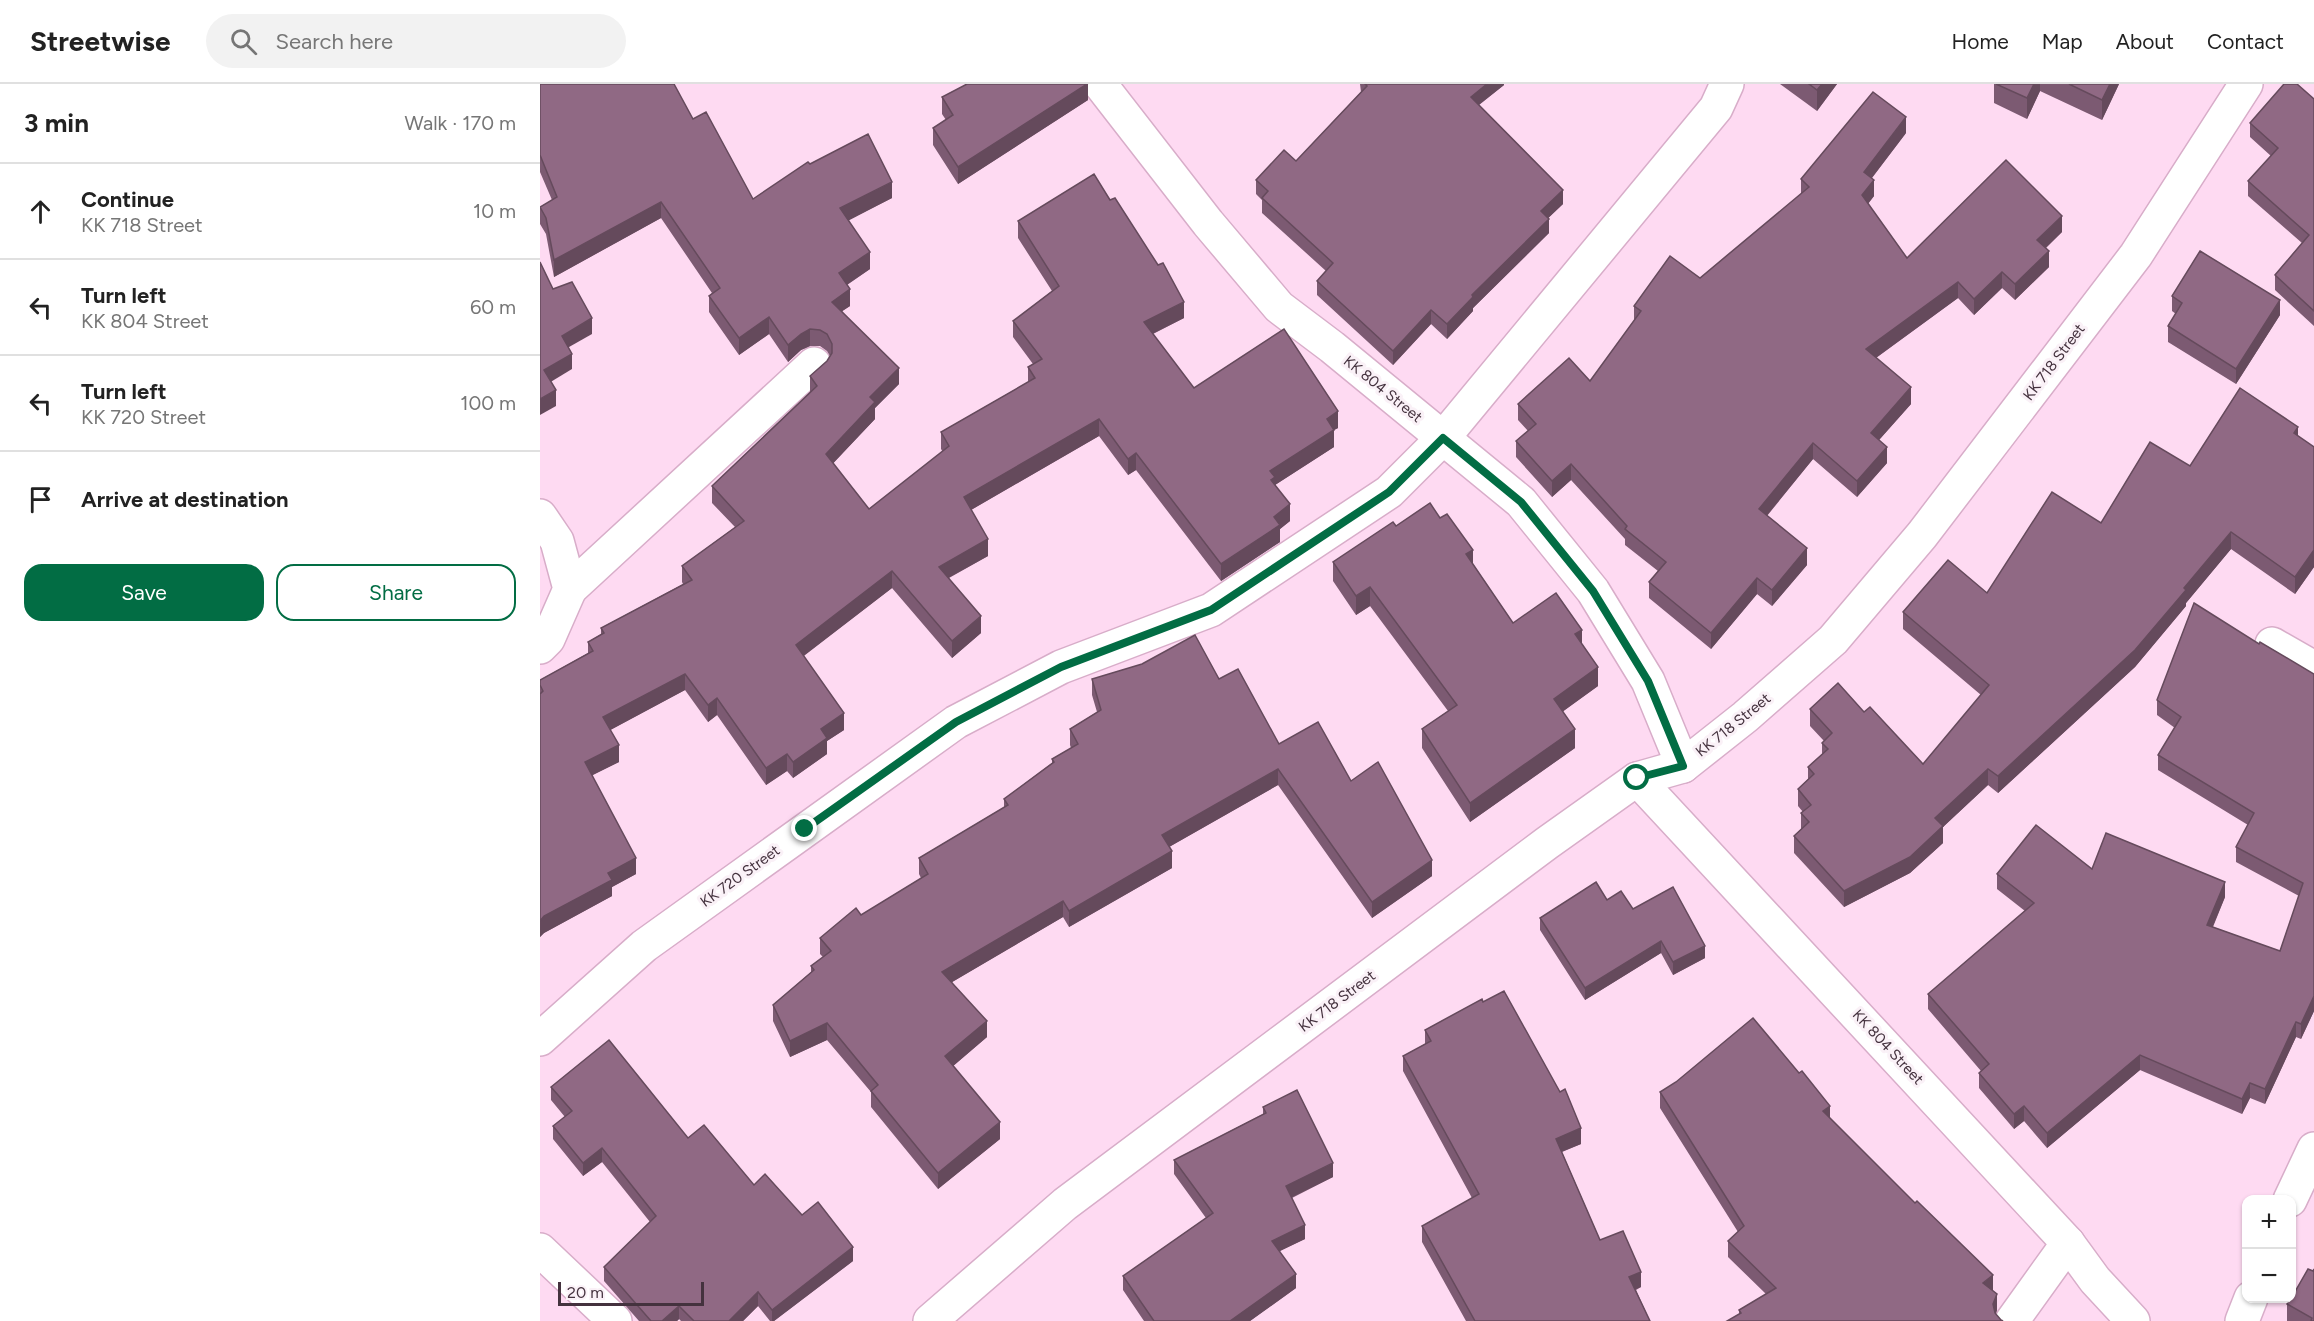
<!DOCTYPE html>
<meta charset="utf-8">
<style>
body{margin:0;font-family:Figtree,sans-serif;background:#f2f2f2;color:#222}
.controls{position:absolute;right:18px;bottom:18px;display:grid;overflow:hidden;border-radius:12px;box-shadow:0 2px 4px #0004}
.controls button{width:54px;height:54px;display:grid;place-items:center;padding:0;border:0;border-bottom:2px solid #e0e0e0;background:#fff;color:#222;font:30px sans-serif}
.scale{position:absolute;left:18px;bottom:15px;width:146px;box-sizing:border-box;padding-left:6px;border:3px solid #44323e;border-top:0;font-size:16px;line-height:21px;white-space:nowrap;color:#44323e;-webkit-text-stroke:4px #faf1f7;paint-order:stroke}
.stop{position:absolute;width:18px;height:18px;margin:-14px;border:4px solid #026d44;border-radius:50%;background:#fff}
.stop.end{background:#026d44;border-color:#fff;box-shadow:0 2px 6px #0008}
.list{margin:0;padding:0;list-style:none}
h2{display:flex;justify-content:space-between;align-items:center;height:78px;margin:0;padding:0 24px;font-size:26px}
h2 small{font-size:20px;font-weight:400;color:#767676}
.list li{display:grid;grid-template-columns:39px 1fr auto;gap:18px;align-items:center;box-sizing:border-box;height:96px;padding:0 24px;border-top:2px solid #e0e0e0}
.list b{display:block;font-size:22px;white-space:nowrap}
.list p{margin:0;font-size:20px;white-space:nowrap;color:#767676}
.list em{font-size:20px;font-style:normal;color:#767676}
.actions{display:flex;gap:12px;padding:18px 24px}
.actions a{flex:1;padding:14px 0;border:2px solid #026d44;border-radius:18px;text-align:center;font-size:21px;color:#026d44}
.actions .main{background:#026d44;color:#fff}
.icon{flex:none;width:33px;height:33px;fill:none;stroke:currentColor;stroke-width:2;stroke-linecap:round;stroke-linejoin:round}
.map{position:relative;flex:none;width:1774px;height:1237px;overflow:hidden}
header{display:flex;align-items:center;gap:36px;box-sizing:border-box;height:84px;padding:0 30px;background:#fff;border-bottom:2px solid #e0e0e0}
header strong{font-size:28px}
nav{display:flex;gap:33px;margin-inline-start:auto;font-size:21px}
.search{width:420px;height:54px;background:#f2f2f2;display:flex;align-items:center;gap:15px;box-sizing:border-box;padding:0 21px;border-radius:33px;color:#767676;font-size:22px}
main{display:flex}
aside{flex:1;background:#fff}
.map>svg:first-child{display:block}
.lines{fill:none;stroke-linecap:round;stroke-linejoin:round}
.minor-casing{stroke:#d8adc9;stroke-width:36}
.minor{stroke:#fff;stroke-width:33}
.wall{fill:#7c5a72}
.shaded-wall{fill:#654a5c}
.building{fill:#906984;stroke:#654a5c;stroke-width:1.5}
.route{stroke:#026d44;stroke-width:8}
.labels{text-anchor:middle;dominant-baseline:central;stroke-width:6;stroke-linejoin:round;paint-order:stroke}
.street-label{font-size:15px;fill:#44323e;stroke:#faf1f7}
</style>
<header>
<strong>Streetwise</strong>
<div class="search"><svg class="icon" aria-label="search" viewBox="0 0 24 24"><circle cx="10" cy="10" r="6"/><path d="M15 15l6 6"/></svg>Search here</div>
<nav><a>Home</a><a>Map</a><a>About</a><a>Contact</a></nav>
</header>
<main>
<aside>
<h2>3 min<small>Walk · 170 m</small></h2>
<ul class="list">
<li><svg class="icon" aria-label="ahead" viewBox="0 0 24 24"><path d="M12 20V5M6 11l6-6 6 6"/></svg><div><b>Continue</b><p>KK 718 Street</p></div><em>10 m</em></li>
<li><svg class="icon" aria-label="left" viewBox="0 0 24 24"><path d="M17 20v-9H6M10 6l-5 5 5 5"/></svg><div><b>Turn left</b><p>KK 804 Street</p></div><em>60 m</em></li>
<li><svg class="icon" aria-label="left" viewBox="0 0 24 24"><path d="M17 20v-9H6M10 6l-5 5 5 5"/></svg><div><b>Turn left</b><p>KK 720 Street</p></div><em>100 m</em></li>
<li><svg class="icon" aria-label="arrive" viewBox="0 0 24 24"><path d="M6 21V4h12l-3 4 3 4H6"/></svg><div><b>Arrive at destination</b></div></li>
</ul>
<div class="actions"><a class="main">Save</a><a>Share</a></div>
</aside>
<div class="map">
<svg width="1774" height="1237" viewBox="0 0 1774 1237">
<rect width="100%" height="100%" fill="#fedaf2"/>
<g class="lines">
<defs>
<g id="minor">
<polyline points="560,0 668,139 739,223 792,263 981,418 1053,507 1108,597 1143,682"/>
<polyline points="0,432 17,457 30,505 8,555 0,563"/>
<polyline points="30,505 274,280"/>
<polyline points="1732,560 1774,584"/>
<polyline points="1097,695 1528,1159 1555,1196 1593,1237"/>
<polyline points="0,955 104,862 416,638 521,583 671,526 849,408 903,354 1176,24 1187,0"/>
<polyline points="1750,1116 1774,1065"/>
<polyline points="0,1166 75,1237"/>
<polyline points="390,1237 525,1120 1007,759 1097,695 1143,682 1205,633 1293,556 1382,451 1596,171 1706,0"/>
<polyline points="1472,1237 1528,1159"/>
<polyline points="1702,1237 1711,1214"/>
</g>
</defs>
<use href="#minor" class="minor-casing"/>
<use href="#minor" class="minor"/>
</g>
<g class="wall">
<polygon points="0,0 153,35 213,115 270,80 352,114 308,136 330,185 307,201 310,222 302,227 359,300 335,324 335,335 293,379 329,425 403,368 401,365 401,348 488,298 488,283 493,280 473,253 473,237 512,207 478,154 478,137 644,234 613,250 654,304 798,344 794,346 794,363 735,401 750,437 740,445 740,458 681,497 596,386 588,391 559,352 431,426 448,472 409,494 441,549 412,574 352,504 263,572 304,646 287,657 287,670 253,694 247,687 226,701 177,631 168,638 145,606 70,646 79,678 52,691 96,790 72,803 72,812 4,849 0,853 0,596 48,569 48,558 61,550 61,544 143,500 142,498 142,482 195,443 172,419 172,402 270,308 270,292 287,277 290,272 287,267 280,262 270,262 261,266 248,278 229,250 199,271 169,228 169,212 172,209 121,134 14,193 6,150 0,140 0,123 12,116 0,88"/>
<polygon points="548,0 548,16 418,100 393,61 393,44 406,36 402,30 402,13"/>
<polygon points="820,0 964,0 964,1 939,21 1023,120 1008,134 1009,149 933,224 933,227 907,255 891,240 853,281 777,211 777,197 786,187 722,129 722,116 716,110 716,96 756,77 821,8"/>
<polygon points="1240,0 1297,0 1277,27"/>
<polygon points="1454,0 1579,0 1562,36 1500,7 1487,35 1454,19"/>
<polygon points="1774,15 1774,242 1735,206 1735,191 1762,159 1708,112 1708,97 1731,72 1710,53 1710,39"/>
<polygon points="1366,49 1332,94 1334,112 1328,120 1367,174 1522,148 1506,164 1509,183 1475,216 1462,204 1434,231 1418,214 1336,274 1371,320 1339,356 1347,379 1317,413 1273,375 1227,432 1267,481 1232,522 1217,510 1171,565 1109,514 1109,498 1118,487 1085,461 1085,455 1031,396 1012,413 976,373 976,357 988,347 978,336 978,320 1050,297 1094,237 1094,222 1160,194 1261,110 1261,95"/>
<polygon points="1632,212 1740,231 1696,300 1628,258 1628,242 1636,230 1632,227"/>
<polygon points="1758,352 1774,363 1774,483 1755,510 1691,465 1646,519 1646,522 1595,583 1458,709 1448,701 1403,743 1403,759 1370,789 1304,823 1254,769 1254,752 1261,745 1261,729 1263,728 1258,722 1258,705 1268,695 1268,683 1282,670 1282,659 1284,657 1270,642 1270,625 1324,628 1383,680 1441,611 1363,545 1363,528 1447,509 1561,439 1650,382"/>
<polygon points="856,442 933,480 973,539 1042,560 1058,602 1023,627 1035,664 930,738 882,664 882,645 908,627 830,522 816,531 793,497 793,478"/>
<polygon points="1719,560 1774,590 1774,927 1761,955 1756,953 1725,1020 1710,1014 1702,1030 1600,986 1507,1064 1484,1037 1474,1045 1439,1004 1439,989 1441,987 1388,925 1388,910 1485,827 1457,805 1457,790 1552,785 1685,813 1673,843 1740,867 1759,812 1696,778 1696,763 1708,741 1618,686 1618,671 1635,644 1617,631 1617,616"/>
<polygon points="552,595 679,595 739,660 811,697 892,792 832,834 738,701 629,763 632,784 529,843 523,833 412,898 447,953 413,982 460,1055 398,1105 331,1023 331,1008 287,956 250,973 233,937 233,921 271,888 271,882 283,873 280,870 280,854 321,831 381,794 379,790 379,774 464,723 464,715 512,679 512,675 531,664 530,661 530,645 557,628 552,611"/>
<polygon points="1067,816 1093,825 1165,874 1133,891 1121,869 1045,916 1000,846 1000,834"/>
<polygon points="885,946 1041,1060 1022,1068 1060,1156 1101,1203 1096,1206 1110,1237 926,1237 882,1158 882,1142 932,1114 863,987 863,972 885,960"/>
<polygon points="11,1003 148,1054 214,1101 262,1131 313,1177 234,1237 230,1237 218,1222 203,1237 141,1237 139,1235 137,1237 99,1237 64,1197 64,1183 110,1138 62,1078 43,1092 13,1055 13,1042 25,1033 11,1016"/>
<polygon points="1120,1008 1290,1034 1453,1207 1457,1226 1456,1230 1461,1236 1199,1230 1199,1226 1226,1210 1188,1173 1188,1157 1198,1148 1120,1024"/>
<polygon points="723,1023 793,1093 752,1114 765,1155 739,1167 756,1204 710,1237 604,1237 583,1206 583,1192 666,1134 634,1090 634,1076 723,1030"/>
<polygon points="1773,1187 1774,1237 1747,1237 1747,1220"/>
</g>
<g class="shaded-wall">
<polygon points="547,0 548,0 548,16 418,100 418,83"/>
<polygon points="947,0 964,0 964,1 931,27 931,13"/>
<polygon points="1282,0 1297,0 1277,27 1277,6"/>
<polygon points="1494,0 1500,0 1500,7 1487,35 1487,14"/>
<polygon points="1570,0 1579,0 1562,36 1562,16"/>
<polygon points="1366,33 1366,49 1324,104 1324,88"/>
<polygon points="1334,96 1334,112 1322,127 1322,111"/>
<polygon points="352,98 352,114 300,141 300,124"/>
<polygon points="1023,106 1023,120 1001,141 1001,127"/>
<polygon points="121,118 121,134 14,193 14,176"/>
<polygon points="1522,132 1522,148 1497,172 1497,156"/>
<polygon points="1009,135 1009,149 933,224 933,227 907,255 907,240 932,211"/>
<polygon points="1509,167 1509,183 1475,216 1475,200"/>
<polygon points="330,168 330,185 299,206 299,189"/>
<polygon points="1462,188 1462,204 1434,231 1434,215"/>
<polygon points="1418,198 1418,214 1326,281 1326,265"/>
<polygon points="310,205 310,222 292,234 292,218"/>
<polygon points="1740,216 1740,231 1696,300 1696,285"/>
<polygon points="644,218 644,234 604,254 604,238"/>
<polygon points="891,226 891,240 853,281 853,267"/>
<polygon points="229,233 229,250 199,271 199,254"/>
<polygon points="52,234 52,250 22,267 22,252"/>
<polygon points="270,245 270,262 261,266 248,278 248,261 261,250"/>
<polygon points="32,270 32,285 4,302 4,286"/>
<polygon points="359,284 359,300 335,324 335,335 286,387 286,370 330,313"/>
<polygon points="1371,303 1371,320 1331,365 1331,349"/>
<polygon points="16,306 16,322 0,331 0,315"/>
<polygon points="798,327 798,344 794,346 794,363 735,401 731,413 730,387 787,335"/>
<polygon points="559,335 559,352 424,430 424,413"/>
<polygon points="1758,343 1758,359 1754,349"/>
<polygon points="1273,359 1273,375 1219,441 1219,425"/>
<polygon points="1347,363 1347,379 1317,413 1317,397"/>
<polygon points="596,369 596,386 588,391 588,375"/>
<polygon points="1031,380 1031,396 1012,413 1012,397"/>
<polygon points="750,420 750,437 740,445 740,458 681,497 681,480 734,433"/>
<polygon points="1691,448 1691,465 1646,519 1646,522 1595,583 1458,709 1458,692 1644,504"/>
<polygon points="448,455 448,472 399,499 399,483"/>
<polygon points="1267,464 1267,481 1232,522 1232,506"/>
<polygon points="933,466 933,485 926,470"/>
<polygon points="1774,466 1774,483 1755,510 1755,493"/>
<polygon points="352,487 352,504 256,578 256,561"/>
<polygon points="1217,494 1217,510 1171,565 1171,549"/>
<polygon points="830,503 830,522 816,531 816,512"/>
<polygon points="441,532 441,549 412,574 412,557"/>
<polygon points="1042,546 1042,565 1035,550"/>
<polygon points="1058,583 1058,602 1014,634 1014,615"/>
<polygon points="145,590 145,606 63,650 63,633"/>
<polygon points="177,614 177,631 168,638 168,621"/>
<polygon points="304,629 304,646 287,657 287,670 253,694 253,678 281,645"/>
<polygon points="1035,645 1035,664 930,738 930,719"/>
<polygon points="79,661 79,678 45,695 45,678"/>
<polygon points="247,670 247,687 226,701 226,684"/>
<polygon points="738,685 738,701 622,767 622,751"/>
<polygon points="1448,685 1448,701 1403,743 1403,759 1370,789 1304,823 1304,807 1395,734"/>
<polygon points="632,767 632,784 529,843 529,827"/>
<polygon points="96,774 96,790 72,803 72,812 4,849 0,853 0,837 4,832 68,789"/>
<polygon points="892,776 892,792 832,834 832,818"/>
<polygon points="1685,798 1685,813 1667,856 1667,841"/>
<polygon points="523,817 523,833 402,904 402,888"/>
<polygon points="1121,857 1121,869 1045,916 1045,904"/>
<polygon points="1165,862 1165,874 1133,891 1133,878"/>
<polygon points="1774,912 1774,927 1761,955 1761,940"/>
<polygon points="447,937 447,953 405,989 405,972"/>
<polygon points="1756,938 1756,953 1725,1020 1725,1005"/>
<polygon points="287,939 287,956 250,973 250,957"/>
<polygon points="1600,971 1600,986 1507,1064 1507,1049"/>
<polygon points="1710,999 1710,1014 1702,1030 1702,1015"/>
<polygon points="1290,1022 1290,1038 1283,1027"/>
<polygon points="1484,1022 1484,1037 1474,1045 1474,1030"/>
<polygon points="460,1038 460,1055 398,1105 398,1089"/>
<polygon points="1041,1044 1041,1060 1016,1070 1016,1055"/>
<polygon points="62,1064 62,1078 43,1092 43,1079"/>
<polygon points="793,1079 793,1093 746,1116 746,1102"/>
<polygon points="765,1141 765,1155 732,1171 732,1157"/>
<polygon points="313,1163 313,1177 234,1237 232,1237 232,1226"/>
<polygon points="1101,1188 1101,1203 1089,1208 1089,1193"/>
<polygon points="756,1190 756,1204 710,1237 690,1237"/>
<polygon points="1453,1191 1453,1207 1443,1199"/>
<polygon points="218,1208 218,1222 203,1237 189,1237"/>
<polygon points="1457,1210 1457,1226 1453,1236 1453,1220"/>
<polygon points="139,1222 139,1235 137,1237 122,1237"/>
</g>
<g class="building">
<polygon points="0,0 134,0 153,35 166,28 213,115 268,78 270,80 328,50 352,98 300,124 330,168 299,189 310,205 292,218 359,284 330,313 335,318 286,370 329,425 409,362 401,348 495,294 488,283 502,275 473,237 519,202 478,137 554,90 570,116 575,114 618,181 623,179 644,218 604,238 654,304 744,245 798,327 787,335 794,346 730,387 735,393 731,396 750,420 734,433 740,441 681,480 596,369 588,375 559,335 424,413 448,455 399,483 441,532 412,557 352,487 256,561 304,629 281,645 287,654 253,678 247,670 226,684 177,614 168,621 145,590 63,633 79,661 45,678 96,774 68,789 72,796 4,832 0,837 0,610 3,607 0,601 0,596 53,567 48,558 64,549 61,544 152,496 142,482 204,437 172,402 277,302 270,292 287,277 292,269 292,260 287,250 280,246 270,245 261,250 248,261 229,233 199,254 169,212 180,204 121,118 14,176 6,134 0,123 17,113 0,71"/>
<polygon points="427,0 547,0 418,83 393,44 413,31 402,13"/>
<polygon points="825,0 947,0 931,13 1023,106 1001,127 1009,135 932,211 933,213 907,240 891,226 853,267 777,197 793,179 722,114 728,107 716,96 744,66 756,77 827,2"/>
<polygon points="1269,0 1282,0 1277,6"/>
<polygon points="1456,0 1494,0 1487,14"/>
<polygon points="1529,0 1570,0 1562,16"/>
<polygon points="1744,0 1757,0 1774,15 1774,227 1735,191 1769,151 1708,97 1738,64 1710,39"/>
<polygon points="1333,8 1366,33 1324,88 1334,96 1322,111 1367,174 1466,76 1522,132 1497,156 1509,167 1475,200 1462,188 1434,215 1418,198 1326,265 1371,303 1331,349 1347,363 1317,397 1273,359 1219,425 1267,464 1232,506 1217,494 1171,549 1109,498 1126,478 1085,445 1087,442 1031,380 1012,397 976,357 996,340 978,320 1029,274 1050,297 1101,227 1094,222 1130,172 1160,194 1269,103 1261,95"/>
<polygon points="1660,167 1740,216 1696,285 1628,242 1642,219 1632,212"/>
<polygon points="0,178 13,205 32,198 52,234 22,252 32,270 4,286 16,306 0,315"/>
<polygon points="1700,304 1758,343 1754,349 1774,363 1774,466 1755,493 1691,448 1644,504 1646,506 1595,566 1458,692 1448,685 1395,734 1403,742 1370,773 1304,807 1254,752 1269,738 1261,729 1271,721 1258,705 1274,690 1268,683 1288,665 1282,659 1292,649 1270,625 1298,599 1324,628 1330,623 1383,680 1449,601 1363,528 1408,476 1447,509 1512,408 1561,439 1610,358 1650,382"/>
<polygon points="890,419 900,434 907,430 933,466 926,470 973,539 1016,509 1042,546 1035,550 1058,583 1014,615 1035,645 930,719 882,645 917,621 830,503 816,512 793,478 853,438 856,442"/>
<polygon points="1654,519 1719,560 1720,558 1774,590 1774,912 1761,940 1756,938 1725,1005 1710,999 1702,1015 1600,971 1507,1049 1484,1022 1474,1030 1439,989 1449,980 1388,910 1494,819 1457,790 1496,741 1552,785 1566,749 1685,798 1667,841 1740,867 1763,799 1696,763 1714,729 1618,671 1641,633 1617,616"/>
<polygon points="655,551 679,595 698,585 739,660 778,638 811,697 838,678 892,776 832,818 738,685 622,751 632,767 529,827 523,817 402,888 447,937 405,972 460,1038 398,1089 331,1007 338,1001 287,939 250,957 233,921 274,886 271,882 291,867 280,854 316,824 321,831 388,790 379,774 468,721 464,715 514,678 512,675 538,660 530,645 561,626 552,595 602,580"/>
<polygon points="1056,798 1067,816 1081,807 1093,825 1133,803 1165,862 1133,878 1121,857 1045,904 1000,834"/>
<polygon points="964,907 1020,1008 1025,1005 1041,1044 1016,1055 1060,1156 1083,1147 1101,1188 1089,1193 1110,1237 935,1237 882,1142 939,1110 863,972 891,957 885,946 942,915 943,918"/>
<polygon points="1213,934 1259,989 1262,987 1290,1022 1283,1027 1375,1119 1377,1117 1453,1191 1443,1199 1457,1210 1453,1220 1455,1229 1461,1236 1463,1237 1187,1237 1201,1229 1199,1226 1236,1204 1188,1157 1204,1142 1120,1008 1136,998"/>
<polygon points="69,956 148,1054 164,1041 214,1101 225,1090 262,1131 278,1118 313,1163 232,1226 218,1208 189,1237 154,1237 139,1222 122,1237 111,1237 64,1183 116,1132 62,1064 43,1079 13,1042 32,1027 11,1003"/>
<polygon points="757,1006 793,1079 746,1102 765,1141 732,1157 756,1190 690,1237 614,1237 583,1192 673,1129 634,1076 726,1029 723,1023"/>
<polygon points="1768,1185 1773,1187 1774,1185 1774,1237 1771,1237 1772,1234 1747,1220 1750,1215 1752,1215 1752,1213"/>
</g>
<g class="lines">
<polyline class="route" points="265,745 416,638 521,583 671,526 849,408 903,354 981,418 1053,507 1108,597 1143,682 1097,694"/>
</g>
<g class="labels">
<g class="street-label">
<text transform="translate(1514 278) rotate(-53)">KK 718 Street</text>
<text transform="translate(843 305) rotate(39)">KK 804 Street</text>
<text transform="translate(1193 641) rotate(-39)">KK 718 Street</text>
<text transform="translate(200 792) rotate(-36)">KK 720 Street</text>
<text transform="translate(797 917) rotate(-37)">KK 718 Street</text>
<text transform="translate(1348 963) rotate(47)">KK 804 Street</text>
</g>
</g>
</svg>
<div class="controls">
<button>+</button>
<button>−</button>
</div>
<div class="scale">20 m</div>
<div class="stop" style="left:1097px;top:694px"></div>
<div class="stop end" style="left:265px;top:745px"></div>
</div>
</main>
